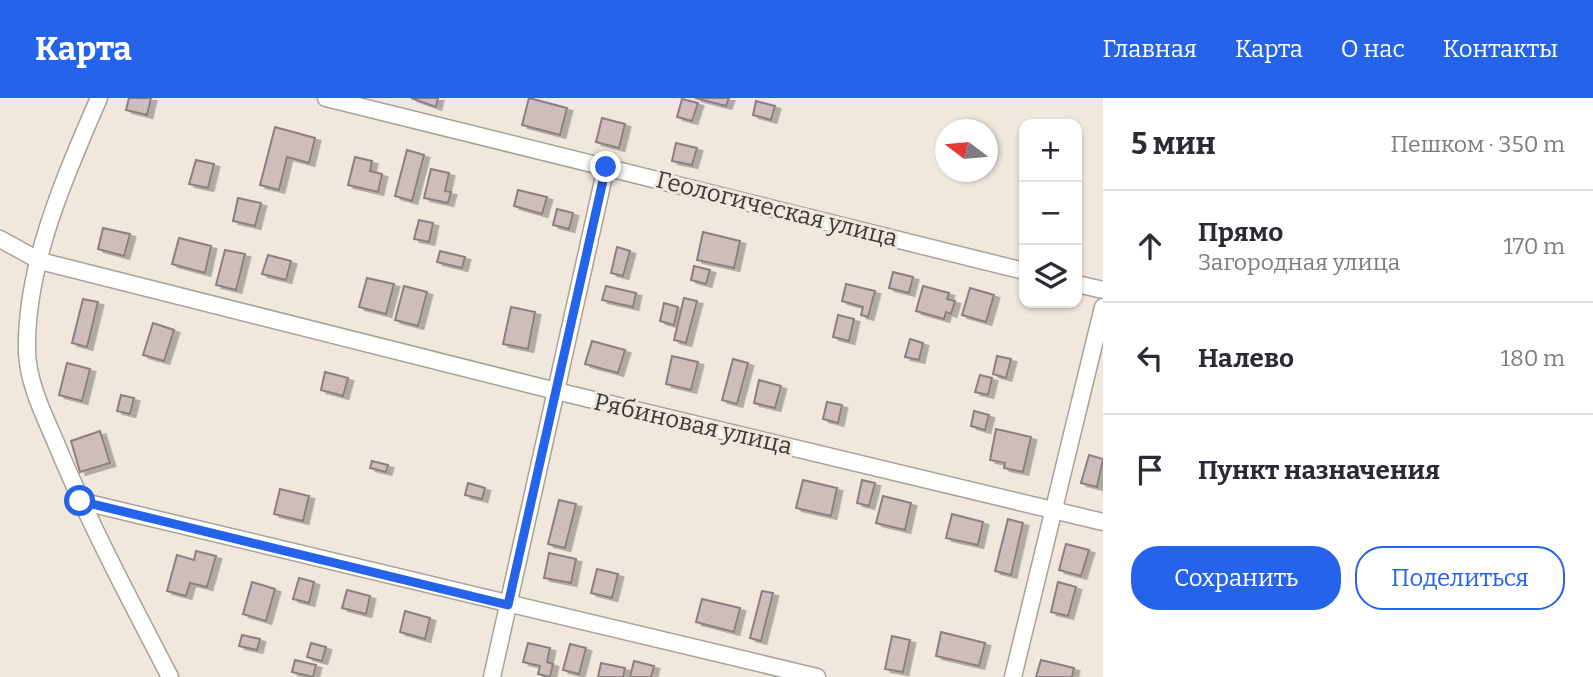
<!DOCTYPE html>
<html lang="ru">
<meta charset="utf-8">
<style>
body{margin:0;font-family:Bitter,serif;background:#f2f2f3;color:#2b2b33}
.controls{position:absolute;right:21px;top:21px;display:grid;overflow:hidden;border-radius:14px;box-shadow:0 2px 5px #0004}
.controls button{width:63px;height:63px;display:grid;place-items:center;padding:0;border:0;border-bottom:2px solid #e1e1e2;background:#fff;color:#2b2b33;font:35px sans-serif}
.compass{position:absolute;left:935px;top:21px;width:63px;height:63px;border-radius:50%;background:#fff;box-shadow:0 2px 5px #0004;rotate:286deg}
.stop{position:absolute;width:21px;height:21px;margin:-16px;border:5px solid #2563eb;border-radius:50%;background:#fff}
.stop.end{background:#2563eb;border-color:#fff;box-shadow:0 2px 7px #0008}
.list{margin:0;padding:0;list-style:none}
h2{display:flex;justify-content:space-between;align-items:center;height:91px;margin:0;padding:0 28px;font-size:30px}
h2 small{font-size:23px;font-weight:400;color:#7c7c81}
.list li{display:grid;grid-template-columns:46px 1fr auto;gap:21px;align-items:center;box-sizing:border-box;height:112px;padding:0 28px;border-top:2px solid #e1e1e2}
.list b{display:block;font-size:26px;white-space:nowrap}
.list p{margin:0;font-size:23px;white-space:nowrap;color:#7c7c81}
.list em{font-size:23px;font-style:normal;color:#7c7c81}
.actions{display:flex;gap:14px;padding:21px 28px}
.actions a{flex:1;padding:16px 0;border:2px solid #2563eb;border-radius:28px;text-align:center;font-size:24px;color:#2563eb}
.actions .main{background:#2563eb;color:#fff}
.icon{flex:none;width:38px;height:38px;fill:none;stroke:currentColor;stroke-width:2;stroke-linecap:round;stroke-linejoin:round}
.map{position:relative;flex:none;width:1103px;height:579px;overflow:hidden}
header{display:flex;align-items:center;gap:42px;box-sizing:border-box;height:98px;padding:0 35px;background:#2563eb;color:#fff}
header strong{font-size:33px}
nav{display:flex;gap:38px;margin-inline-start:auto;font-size:24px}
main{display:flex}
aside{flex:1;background:#fff}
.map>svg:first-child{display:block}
.building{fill:#cdbdbb;stroke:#8d7f7e;stroke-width:2;filter:url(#shadow)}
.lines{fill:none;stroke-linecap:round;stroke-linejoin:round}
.minor-casing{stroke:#aaa297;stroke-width:19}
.minor{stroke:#fff;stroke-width:16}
.route{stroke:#2563eb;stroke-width:9}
.labels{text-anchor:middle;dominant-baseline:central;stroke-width:6;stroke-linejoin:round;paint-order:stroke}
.street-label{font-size:24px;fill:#3d3a35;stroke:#f0e8dc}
</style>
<header>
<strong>Карта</strong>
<nav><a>Главная</a><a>Карта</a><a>О нас</a><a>Контакты</a></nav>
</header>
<main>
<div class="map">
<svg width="1103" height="579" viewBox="0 0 1103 579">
<defs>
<filter id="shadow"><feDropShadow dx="5.5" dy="3" stdDeviation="0" flood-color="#0004"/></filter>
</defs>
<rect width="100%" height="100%" fill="#f0e8dc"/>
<g class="building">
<polygon points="129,0 151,0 147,17 126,12"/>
<polygon points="411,0 438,0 436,9"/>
<polygon points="529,0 567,10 560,37 522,27"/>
<polygon points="695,0 729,0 726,8"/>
<polygon points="682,1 698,5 692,23 677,19"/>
<polygon points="756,3 775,8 771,22 753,17"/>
<polygon points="602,20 625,26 619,50 596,44"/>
<polygon points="275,29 315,40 309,65 287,59 279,92 260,87"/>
<polygon points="676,45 697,50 692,67 672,63"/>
<polygon points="407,52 424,57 412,103 395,98"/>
<polygon points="355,59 372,63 370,73 382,76 378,94 348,87"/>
<polygon points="196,62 214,66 208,90 189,86"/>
<polygon points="431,71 449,75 445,93 451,94 448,105 424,100"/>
<polygon points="518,92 547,99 542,116 514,108"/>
<polygon points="238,100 261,105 255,128 233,123"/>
<polygon points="557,111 573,115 569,131 553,127"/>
<polygon points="419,122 433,125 429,144 414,141"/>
<polygon points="103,130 130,136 124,158 98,151"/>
<polygon points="703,134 740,143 734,170 697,162"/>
<polygon points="179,140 211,148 205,175 172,166"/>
<polygon points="617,149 630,153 623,178 611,175"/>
<polygon points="225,152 245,156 236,192 216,187"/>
<polygon points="440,153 465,159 462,170 437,164"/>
<polygon points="268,157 291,163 286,182 262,176"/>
<polygon points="694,168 710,172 706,186 691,182"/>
<polygon points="893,174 913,179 909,195 889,190"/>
<polygon points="367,180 394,186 386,216 359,209"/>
<polygon points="846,186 875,193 868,219 861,217 863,209 842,203"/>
<polygon points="404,188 427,194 418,228 395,222"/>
<polygon points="606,188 636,195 633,209 602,202"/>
<polygon points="923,188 949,195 947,201 955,203 951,216 946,214 944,221 916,213"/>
<polygon points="970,190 994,197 986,224 962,217"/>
<polygon points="684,200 697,203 686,245 674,242"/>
<polygon points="83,201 98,204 87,249 72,245"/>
<polygon points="664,205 678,209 674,227 660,223"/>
<polygon points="511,209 535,214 528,251 503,246"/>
<polygon points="838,217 854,221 849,243 833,239"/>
<polygon points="153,225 174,232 164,263 143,257"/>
<polygon points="910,241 923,245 919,262 905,259"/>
<polygon points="592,243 625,252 618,275 585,266"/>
<polygon points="672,258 698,264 691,292 666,286"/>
<polygon points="997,258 1011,261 1006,280 993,276"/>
<polygon points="733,261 748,265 737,306 722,302"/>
<polygon points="67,265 90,271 82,303 59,297"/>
<polygon points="325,274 348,280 343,298 321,292"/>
<polygon points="980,277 992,280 988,297 975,294"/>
<polygon points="759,282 781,288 775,310 754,305"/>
<polygon points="121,297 134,300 130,316 117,313"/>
<polygon points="827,304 842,307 838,325 823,321"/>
<polygon points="974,313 989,317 985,332 971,328"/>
<polygon points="996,331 1031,339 1023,374 1004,370 1005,365 990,362"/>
<polygon points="100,333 110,365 80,374 71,343"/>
<polygon points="1089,357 1103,361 1097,389 1081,385"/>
<polygon points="372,363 388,367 386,374 370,370"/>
<polygon points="803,382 837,390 831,418 796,410"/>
<polygon points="862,382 875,385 869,408 857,405"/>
<polygon points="468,385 485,390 482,401 465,397"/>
<polygon points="280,391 309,398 303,423 274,416"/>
<polygon points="883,398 911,405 905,432 876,425"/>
<polygon points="559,402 576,406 565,450 548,446"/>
<polygon points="952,416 983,424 978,447 946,440"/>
<polygon points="1008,421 1023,425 1011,477 995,473"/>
<polygon points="1066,446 1089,452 1081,478 1059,472"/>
<polygon points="196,453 216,458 207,489 190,485 186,498 167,493 177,457 194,462"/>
<polygon points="549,455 576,461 571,485 544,480"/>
<polygon points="597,471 618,476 612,500 591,495"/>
<polygon points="299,480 314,484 309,505 293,501"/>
<polygon points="252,484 275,491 266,523 243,516"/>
<polygon points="1058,484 1076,489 1068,518 1051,514"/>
<polygon points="347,492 370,498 366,516 342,510"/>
<polygon points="762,493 773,495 761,543 750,540"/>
<polygon points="702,501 740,510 734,534 696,524"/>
<polygon points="405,513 430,520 425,541 400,534"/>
<polygon points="941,534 985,545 979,568 936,558"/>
<polygon points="242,537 260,541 257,552 239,548"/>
<polygon points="892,538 910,542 903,574 885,571"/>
<polygon points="311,545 326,549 322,563 307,559"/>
<polygon points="528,545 550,550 547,564 553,566 550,579 538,576 540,568 523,564"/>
<polygon points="570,546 586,550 579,576 563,572"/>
<polygon points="295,562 316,567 313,579 292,574"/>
<polygon points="1041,562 1074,570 1072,579 1036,579"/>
<polygon points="634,563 654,568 651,579 630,579"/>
<polygon points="601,565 625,570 623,579 598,579"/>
</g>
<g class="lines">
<defs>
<g id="minor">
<path d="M99,0C65,78 25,168 27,254C28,285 44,317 56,345C89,425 130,502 170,579"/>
<polyline points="326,0 1024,173"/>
<polyline points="0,141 40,163 556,293 1103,424"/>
<polyline points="1077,186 1103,192"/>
<polyline points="80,403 817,579"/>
<polyline points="492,579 606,69"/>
<polyline points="1013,579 1103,209"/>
</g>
</defs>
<use href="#minor" class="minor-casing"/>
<use href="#minor" class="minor"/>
</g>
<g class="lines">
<polyline class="route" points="80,403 508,507 606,69"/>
</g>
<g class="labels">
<g class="street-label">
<text transform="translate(777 111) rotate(14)">Геологическая улица</text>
<text transform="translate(693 326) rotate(13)">Рябиновая улица</text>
</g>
</g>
</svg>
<div class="controls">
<button>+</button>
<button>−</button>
<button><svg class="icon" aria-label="layers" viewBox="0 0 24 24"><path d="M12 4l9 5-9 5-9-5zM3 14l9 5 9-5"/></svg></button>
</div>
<svg class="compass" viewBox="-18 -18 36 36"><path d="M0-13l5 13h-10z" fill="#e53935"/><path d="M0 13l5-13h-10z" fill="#7c7c81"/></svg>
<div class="stop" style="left:80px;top:403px"></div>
<div class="stop end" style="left:606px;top:69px"></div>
</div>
<aside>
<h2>5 мин<small>Пешком · 350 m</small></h2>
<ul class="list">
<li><svg class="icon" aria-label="ahead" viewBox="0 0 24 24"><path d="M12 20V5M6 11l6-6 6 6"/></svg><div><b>Прямо</b><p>Загородная улица</p></div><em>170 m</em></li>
<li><svg class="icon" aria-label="left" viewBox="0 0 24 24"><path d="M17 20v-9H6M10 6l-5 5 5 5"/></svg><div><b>Налево</b></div><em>180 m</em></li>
<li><svg class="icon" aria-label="arrive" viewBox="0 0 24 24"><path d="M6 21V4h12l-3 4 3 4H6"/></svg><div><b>Пункт назначения</b></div></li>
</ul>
<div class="actions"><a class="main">Сохранить</a><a>Поделиться</a></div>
</aside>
</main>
